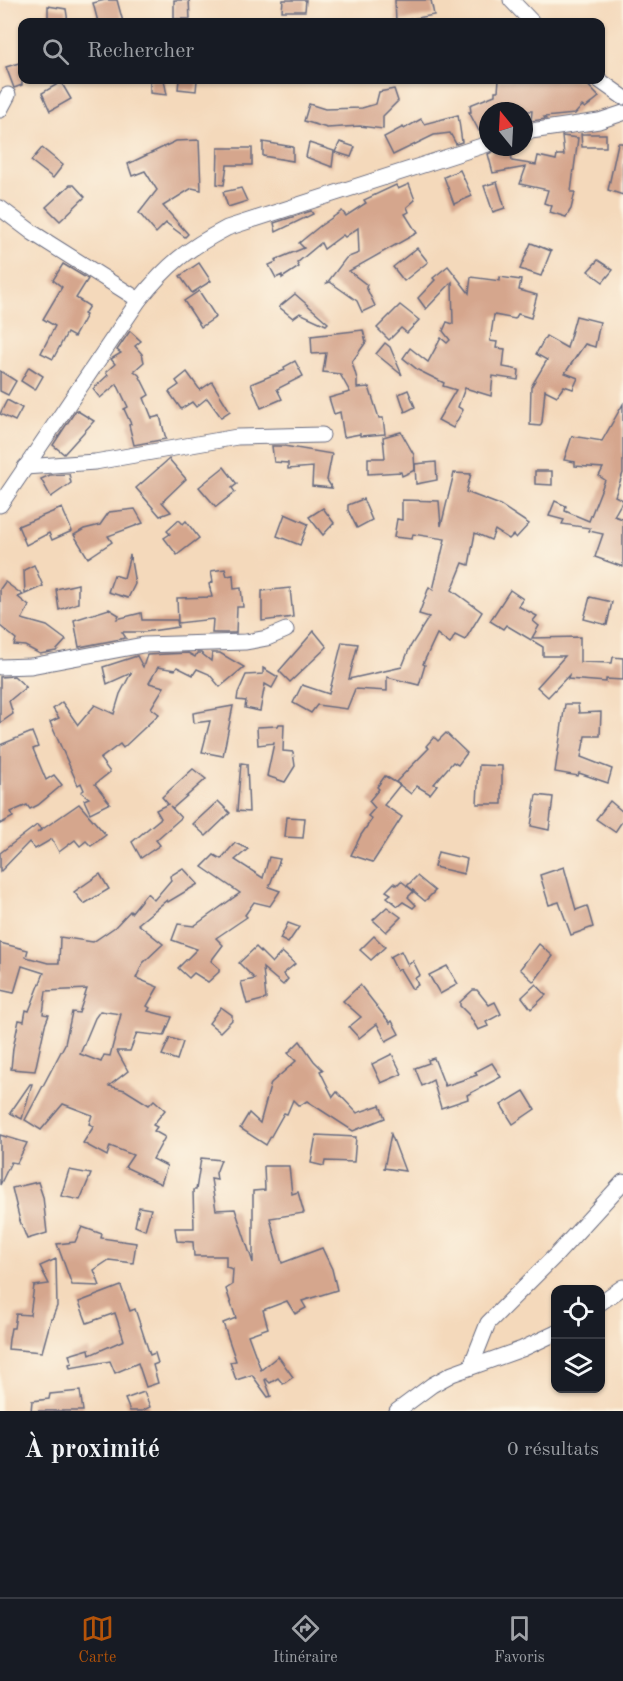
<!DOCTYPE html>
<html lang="fr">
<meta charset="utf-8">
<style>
body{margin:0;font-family:"Old Standard TT",serif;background:#20242c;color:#f1f3f6}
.controls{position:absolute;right:18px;bottom:18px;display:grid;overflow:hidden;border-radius:12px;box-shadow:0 2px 4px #0004}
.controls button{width:54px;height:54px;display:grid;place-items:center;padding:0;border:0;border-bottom:2px solid #363941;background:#171b24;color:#f1f3f6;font:30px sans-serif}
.compass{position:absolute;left:479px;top:102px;width:54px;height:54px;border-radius:50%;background:#171b24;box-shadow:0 2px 4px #0004;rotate:342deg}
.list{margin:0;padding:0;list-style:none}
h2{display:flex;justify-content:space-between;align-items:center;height:78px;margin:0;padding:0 24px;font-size:26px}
h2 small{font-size:20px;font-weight:400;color:#9ea1a6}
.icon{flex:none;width:33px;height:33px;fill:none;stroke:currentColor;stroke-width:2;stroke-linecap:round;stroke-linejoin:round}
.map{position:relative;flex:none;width:623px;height:1411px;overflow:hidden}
.search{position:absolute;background:#171b24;box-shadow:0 2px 4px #0004;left:18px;right:18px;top:18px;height:66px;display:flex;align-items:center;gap:15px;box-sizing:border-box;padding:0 21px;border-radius:12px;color:#9ea1a6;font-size:22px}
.sheet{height:186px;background:#171b24}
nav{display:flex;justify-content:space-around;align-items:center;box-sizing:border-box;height:84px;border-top:2px solid #363941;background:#171b24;font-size:16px;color:#9ea1a6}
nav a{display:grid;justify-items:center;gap:3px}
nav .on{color:#b45309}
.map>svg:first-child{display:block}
.building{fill:#d5a68d;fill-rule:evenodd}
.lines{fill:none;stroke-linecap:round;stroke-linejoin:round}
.minor-casing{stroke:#676a7f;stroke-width:17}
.minor{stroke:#fff;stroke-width:15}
</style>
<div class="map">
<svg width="623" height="1411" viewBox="0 0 623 1411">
<rect width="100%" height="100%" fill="#fcf5e5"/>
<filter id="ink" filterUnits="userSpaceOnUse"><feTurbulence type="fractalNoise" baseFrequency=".0167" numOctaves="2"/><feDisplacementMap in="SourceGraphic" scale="12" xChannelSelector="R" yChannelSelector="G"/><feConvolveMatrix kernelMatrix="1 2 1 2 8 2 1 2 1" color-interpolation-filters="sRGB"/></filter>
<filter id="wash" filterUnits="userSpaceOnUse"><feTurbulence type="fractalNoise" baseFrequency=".008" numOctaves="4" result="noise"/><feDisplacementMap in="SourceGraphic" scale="24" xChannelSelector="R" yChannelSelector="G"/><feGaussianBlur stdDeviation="1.35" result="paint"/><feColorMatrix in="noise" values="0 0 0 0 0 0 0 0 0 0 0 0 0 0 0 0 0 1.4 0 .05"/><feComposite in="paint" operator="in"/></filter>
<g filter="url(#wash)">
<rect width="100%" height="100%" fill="#f4d9bb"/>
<g id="blocks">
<g class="building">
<polygon points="105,0 117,0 123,22 98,22 93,3"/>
<polygon points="174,0 189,0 190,19 174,19"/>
<polygon points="283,0 306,0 305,11 282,11"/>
<polygon points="395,0 431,0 434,15 396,22"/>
<polygon points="48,6 66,9 68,22 48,22"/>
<polygon points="22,62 22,85 14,88 6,67"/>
<polygon points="150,80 164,80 167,95 150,93"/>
<polygon points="179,80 197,80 196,91 178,89"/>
<polygon points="499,80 583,80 599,97 585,108 582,106 575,114 544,117 546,119 531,121 532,111 488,111 488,129 479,131 469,112 471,112 470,105 495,95 495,91 498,91"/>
<polygon points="61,82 71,99 50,111 42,93"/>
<polygon points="394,89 398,101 383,116 383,129 360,126 327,128 304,121 309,104 325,109 362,108 376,104 379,92"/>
<polygon points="458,115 462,142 456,144 450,133 434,135 393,155 384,137 403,127 404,129 421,119 424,124"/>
<polygon points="581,134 606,134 606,147 582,147"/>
<polygon points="562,136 578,138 571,192 575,192 571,209 566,217 550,212 552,206 544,203 548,190 520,184 526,167 493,173 488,154 494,151 501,155 511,153 512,161 536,165 538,156 556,160 557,155 564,155"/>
<polygon points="199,140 201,190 192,188 163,206 188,234 185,237 166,223 156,233 139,213 157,190 145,171 132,176 128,164 176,141"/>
<polygon points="263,142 293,147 293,161 263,156"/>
<polygon points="340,142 355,147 351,157 335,152"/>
<polygon points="309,143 334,151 332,167 306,157"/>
<polygon points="618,143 623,143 623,195 608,190"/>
<polygon points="42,148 63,165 53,178 31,161"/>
<polygon points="218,148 252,148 252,165 227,165 224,185 217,184"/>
<polygon points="460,170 472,196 454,204 444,177"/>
<polygon points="497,182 505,208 493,212 484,186"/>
<polygon points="409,184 415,200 407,207 409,212 405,214 417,233 349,271 367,285 366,287 375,306 362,312 357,301 330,282 327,283 346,258 359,253 358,228 345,237 343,235 324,249 321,243 297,263 299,267 282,278 282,275 276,278 269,265 276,262 275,260 304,248 299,243 320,226 342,211 346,216 366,203 364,200 396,185 398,189"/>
<polygon points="70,185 74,185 85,197 60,221 46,207"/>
<polygon points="241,188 247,201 228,207 223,192"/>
<polygon points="311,211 313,214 276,232 274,223"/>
<polygon points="531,243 551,251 541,276 520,269"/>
<polygon points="417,248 428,262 404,281 393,267"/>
<polygon points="598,260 613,270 603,282 588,271"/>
<polygon points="199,263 211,281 192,293 180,276"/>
<polygon points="63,264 88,279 76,298 89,306 84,314 86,315 74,337 67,333 53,359 41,353 55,326 43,319 62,287 53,280"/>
<polygon points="448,266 469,293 471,277 500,281 500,277 521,280 519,290 537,295 531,318 518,314 515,319 494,315 490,341 497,342 496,348 505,349 503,367 519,370 518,380 493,376 491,396 465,388 458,407 463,410 453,428 438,420 456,390 443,386 444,383 418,370 403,358 410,348 428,362 441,338 447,343 450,340 443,331 447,322 453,324 452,282 426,309 418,298 435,280 433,278"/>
<polygon points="199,291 216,317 201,327 184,301"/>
<polygon points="295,294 328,323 326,325 300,313 293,318 279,307"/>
<polygon points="400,305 419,320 407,333 401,328 389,340 377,328"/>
<polygon points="576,316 600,322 595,347 585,344 565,373 578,378 573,389 564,386 557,396 545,390 542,422 540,426 530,425 531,387 547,360 536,354 546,336 567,348"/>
<polygon points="363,330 366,342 352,362 357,379 357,388 369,387 379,418 383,418 385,434 360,436 360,434 344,437 340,412 334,414 329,398 350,392 340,374 323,372 326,353 312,354 311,336"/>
<polygon points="130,331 141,341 135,346 142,354 144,362 134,371 139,375 149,395 144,398 152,418 160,416 166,439 134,445 129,425 131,424 124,409 128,407 117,384 100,398 93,389 108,375 106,372 115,364 111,359 121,353 117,350"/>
<polygon points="385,343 390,347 402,375 376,354"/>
<polygon points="295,361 303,376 277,389 282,399 261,408 251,384 285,370 284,367"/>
<polygon points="29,367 43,376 35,390 21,381"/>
<polygon points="0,371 16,381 8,395 0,391"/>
<polygon points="187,372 200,390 212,382 230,411 221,417 207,398 196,407 192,402 181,409 169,392 179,385 176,381"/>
<polygon points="408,390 415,407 405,412 399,394"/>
<polygon points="7,400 22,408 15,421 0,414"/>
<polygon points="623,404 623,473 615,496 623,500 614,516 623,519 623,567 595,557 603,534 589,531 590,528 562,524 564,520 549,516 555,501 566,506 565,511 589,521 605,480 599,476 603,468 575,466 575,462 564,460 572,436 602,441"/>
<polygon points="76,410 94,421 64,454 53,445"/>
<polygon points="401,432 414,455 415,470 402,476 401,472 368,474 368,458 385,458 383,437"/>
<polygon points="272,446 284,446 332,454 327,480 332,488 312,486 313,467 288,469 288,463 274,462"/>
<polygon points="169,459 186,479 162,502 171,512 160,516 136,488"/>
<polygon points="436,462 437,480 416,484 415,464"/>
<polygon points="224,467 237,484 232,488 235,492 216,507 199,487"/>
<polygon points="535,471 552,471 552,485 535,484"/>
<polygon points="454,473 471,474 466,492 500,505 529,524 516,538 513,535 509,539 495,530 491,540 475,533 469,565 463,563 452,590 482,612 465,640 455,635 450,644 437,634 423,664 425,665 419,685 387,677 387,691 355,689 347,709 317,705 311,713 293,703 302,685 329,694 342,642 358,644 349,679 402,667 410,647 429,617 419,614 429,587 433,590 445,539 413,534 412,539 394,537 397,519 402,520 402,500 439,501 441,526"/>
<polygon points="69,474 71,483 51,497 41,479 50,475"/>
<polygon points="363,499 372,520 357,528 348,510 348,505"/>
<polygon points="62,508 72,531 52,540 49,533 26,545 18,526"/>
<polygon points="323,508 334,523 323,535 309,517"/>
<polygon points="135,509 143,523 108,536 112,542 88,558 74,535 84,529 100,525 109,512"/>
<polygon points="285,514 308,524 300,545 277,536"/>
<polygon points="179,520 183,524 186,521 199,538 177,555 164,538 170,534 167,531"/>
<polygon points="130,555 135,584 128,598 108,592 114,575 124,578"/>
<polygon points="34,565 43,586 25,594 24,570"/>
<polygon points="225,569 227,576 233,575 234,589 241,588 243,607 237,607 236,633 212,633 213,619 178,623 177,598 212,597 209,584 213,582 211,571"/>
<polygon points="5,582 23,595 18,597 29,606 22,619 47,626 66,640 56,651 40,654 25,646 14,645 16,639 0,626 0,589"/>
<polygon points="78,584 78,603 59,610 56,589"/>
<polygon points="290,588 293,617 262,621 262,591"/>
<polygon points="510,590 523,599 518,606 537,616 533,621 539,626 532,638 580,637 580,662 612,663 613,657 623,658 623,680 606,679 606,682 568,679 569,675 548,697 537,687 565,656 543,656 543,647 506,625 503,629 490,621"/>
<polygon points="590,597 612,602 607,625 584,619"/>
<polygon points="109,609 119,615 117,619 141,613 142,620 177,620 178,627 144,632 122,632 126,638 79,647 74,620"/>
<polygon points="314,631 327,647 290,682 279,671"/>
<polygon points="188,653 195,657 197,653 201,653 211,661 212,653 220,653 244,667 220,687 209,674 197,669 193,675 177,667 175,670 158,667 149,683 164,687 151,708 159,714 123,748 120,744 100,759 110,772 95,784 110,803 90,813 84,800 89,798 81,792 84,790 81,783 78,785 50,722 59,718 53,709 62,702 78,725 95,705 114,714 120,694 131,673 107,684 103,667 137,656 143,667 147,655"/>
<polygon points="263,668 278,677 272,688 265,684 260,711 245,708 246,701 237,700 238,693 246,675 263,674"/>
<polygon points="14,676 26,687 9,701 13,714 0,723 0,677"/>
<polygon points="565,704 578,704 579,713 601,712 600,736 585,736 581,757 612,769 608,783 579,773 578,776 555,772"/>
<polygon points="233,706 223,756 202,752 210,721 194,723 193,713"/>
<polygon points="279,724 284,724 283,751 293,752 295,766 285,782 267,776 274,743 258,745 257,727 278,726"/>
<polygon points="32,732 38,747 33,749 46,780 54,775 62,785 38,805 30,809 27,805 11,812 13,817 0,824 0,745"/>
<polygon points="446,733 467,753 458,765 453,762 434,784 437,785 430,794 417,786 411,794 396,782 429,748 426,746 434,737 438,741"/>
<polygon points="241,763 247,764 249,812 237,811"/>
<polygon points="479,765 502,766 502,804 477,804"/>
<polygon points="193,769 206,779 173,808 170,806 181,818 156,840 160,845 141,858 132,842 161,818 156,810 168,804 162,797"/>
<polygon points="385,776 400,785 384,805 402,817 373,862 351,855 361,835 372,819 368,816 375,808 369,801 379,789 377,787"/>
<polygon points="536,795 553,797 549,830 531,826"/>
<polygon points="218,801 230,813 206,836 193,824"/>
<polygon points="610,801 623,812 623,820 615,832 596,819"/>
<polygon points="79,804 106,835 91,846 86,841 80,846 75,840 59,852 52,839 35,849 29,842 0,872 0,853 37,825 41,829 37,833"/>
<polygon points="287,817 305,818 303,838 285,837"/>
<polygon points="235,843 248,849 235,860 263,878 269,857 280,859 269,887 280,891 270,906 254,902 245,915 247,917 216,938 223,945 211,961 219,968 219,972 208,982 194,973 189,978 178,968 197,949 172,940 178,924 194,926 240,893 202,867 214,855 221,859"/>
<polygon points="438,852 467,859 464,874 434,867"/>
<polygon points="564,867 576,910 587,906 593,927 571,935 559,902 549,905 540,875"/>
<path d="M183,868L198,884L168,902L167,900L138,924L163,944L143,963L136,978L158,987L147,1006L150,1008L148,1011L172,1017L164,1036L137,1033L130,1051H117L128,1071L109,1086L125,1090L149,1105L154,1100L165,1110L153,1125L157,1127L154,1131L165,1137L153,1159L167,1166L161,1184L125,1167L133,1155L110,1146L107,1156L83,1143L94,1126L89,1124L92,1115L63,1104L41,1130L25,1120L65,1044L72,1012L79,1013L87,989L46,991L43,1014L49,1015L45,1025L35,1071L11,1069L13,1048L19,1020L24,1021L26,1010L29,1011L44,973L22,966L14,993L0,990V943L28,950L26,957L48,963H59L60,937L93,942L115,927L130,911L131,913L147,893L154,900L171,880L170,876ZM100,1011L121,1014L110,1056L104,1055L101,1062L80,1054L95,1018Z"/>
<polygon points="100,874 109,889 84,904 74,892"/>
<polygon points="417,876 435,891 425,901 407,886"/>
<polygon points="401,881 414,891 408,897 416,905 413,908 403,902 398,906 387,897 391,894 386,891 394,883 397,885"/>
<polygon points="387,907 401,917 386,932 373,920"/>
<polygon points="288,923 299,927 288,943 280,939"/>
<polygon points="374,936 385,947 371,960 360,950"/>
<polygon points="539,944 553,956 534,982 520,969"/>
<polygon points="256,947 272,963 282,952 295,964 283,974 288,979 283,985 263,968 266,999 247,1004 241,982 255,979 239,963"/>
<polygon points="401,951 408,965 413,961 420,975 415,978 418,985 412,989 400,969 397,971 390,957"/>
<polygon points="447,966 458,984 440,994 429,975"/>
<polygon points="536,984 546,995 531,1009 522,997"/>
<polygon points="360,985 390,1023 392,1021 399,1034 386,1041 377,1024 359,1038 349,1027 361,1017 343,1001"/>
<polygon points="473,990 477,990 489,1005 495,1002 501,1014 486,1022 488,1026 478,1030 469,1015 460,1006 460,1002"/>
<polygon points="221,1007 232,1015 232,1020 220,1032 209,1023"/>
<polygon points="170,1038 183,1042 177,1060 162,1055"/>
<polygon points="300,1041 314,1061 323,1070 320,1071 333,1097 337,1092 357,1113 380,1105 385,1118 353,1131 307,1101 299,1106 293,1100 287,1114 284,1113 266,1145 240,1128 249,1113 260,1123 271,1083 296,1061 288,1053"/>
<polygon points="392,1054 402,1074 381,1083 372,1064"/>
<polygon points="434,1058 445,1086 477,1075 475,1072 492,1063 501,1077 467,1095 468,1099 441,1108 433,1080 422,1086 415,1068 429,1063 428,1060"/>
<polygon points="30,1084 32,1084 22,1119 10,1113"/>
<polygon points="524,1091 535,1109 513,1124 501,1105"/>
<polygon points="391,1134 405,1171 384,1168"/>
<polygon points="0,1135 27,1143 17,1163 11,1162 0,1185"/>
<polygon points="316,1135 356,1137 354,1162 325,1161 324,1166 311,1163"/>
<polygon points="201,1158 221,1160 216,1173 217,1180 211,1179 216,1210 235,1209 253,1263 253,1191 265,1190 264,1166 289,1166 292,1194 298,1192 304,1213 270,1218 282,1263 322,1248 332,1269 337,1290 302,1301 306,1308 295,1314 287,1301 263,1310 268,1328 248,1335 261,1370 278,1356 293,1377 283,1384 278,1378 270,1383 266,1379 265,1380 271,1396 268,1397 252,1375 236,1380 230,1362 236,1361 223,1323 236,1318 226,1289 232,1285 233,1269 226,1267 226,1256 194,1256 193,1242 177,1241 175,1228 194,1228 193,1190 196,1190"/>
<polygon points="69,1170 91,1174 80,1200 61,1196"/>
<polygon points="38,1182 43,1197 47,1233 27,1239 20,1221 12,1188"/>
<polygon points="139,1207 151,1209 145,1230 135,1226"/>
<polygon points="82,1227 102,1234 101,1238 136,1243 133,1263 109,1260 94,1270 100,1286 72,1285 57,1244 75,1242"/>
<polygon points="56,1259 57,1306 52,1319 51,1319 42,1352 8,1349 9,1339 11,1328 14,1328 16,1314 30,1315 34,1286 49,1284 40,1266"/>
<polygon points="121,1286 130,1311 135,1309 150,1355 155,1353 158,1363 153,1365 158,1383 146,1387 138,1363 115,1373 110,1361 70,1368 69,1364 72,1363 69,1355 89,1349 90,1355 124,1340 115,1313 87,1323 79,1302"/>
<polygon points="80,1391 83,1411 31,1411 32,1401 49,1399 50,1394"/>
<polygon points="144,1392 150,1407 142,1411 130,1411 125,1399"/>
</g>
</g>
</g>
<g filter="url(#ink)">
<use href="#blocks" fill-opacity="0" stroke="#676a7f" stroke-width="1.5"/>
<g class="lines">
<defs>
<g id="minor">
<polyline points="511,0 532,22"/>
<polyline points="599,80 623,97"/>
<polyline points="0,110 8,95"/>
<polyline points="524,132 599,121 623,113"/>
<polyline points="0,208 33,233 139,300"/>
<polyline points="25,467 95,462 237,437 322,435"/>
<path d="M0,505L139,300C168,264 187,249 227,228L488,144"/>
<polyline points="0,667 31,666 143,645 246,642 267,638 286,630"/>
<polyline points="600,1303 623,1287"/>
<polyline points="471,1366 488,1323 557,1254 623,1182"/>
<polyline points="397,1411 432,1385 452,1374 522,1349 556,1333"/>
</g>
</defs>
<use href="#minor" class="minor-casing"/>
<use href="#minor" class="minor"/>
</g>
</g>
</svg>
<div class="controls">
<button><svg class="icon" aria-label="locate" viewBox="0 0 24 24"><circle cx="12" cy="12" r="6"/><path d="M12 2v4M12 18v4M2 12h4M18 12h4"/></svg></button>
<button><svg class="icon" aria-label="layers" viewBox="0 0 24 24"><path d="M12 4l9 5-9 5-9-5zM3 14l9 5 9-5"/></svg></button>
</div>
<svg class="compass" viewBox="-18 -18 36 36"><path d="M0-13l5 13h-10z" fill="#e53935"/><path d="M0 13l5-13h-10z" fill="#9ea1a6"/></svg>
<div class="search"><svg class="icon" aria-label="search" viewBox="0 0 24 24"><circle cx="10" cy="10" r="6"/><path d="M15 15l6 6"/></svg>Rechercher</div>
</div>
<section class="sheet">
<h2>À proximité<small>0 résultats</small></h2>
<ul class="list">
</ul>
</section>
<nav>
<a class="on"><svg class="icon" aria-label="map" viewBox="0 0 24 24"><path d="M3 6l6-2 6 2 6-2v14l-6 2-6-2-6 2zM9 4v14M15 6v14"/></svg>Carte</a>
<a><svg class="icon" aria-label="directions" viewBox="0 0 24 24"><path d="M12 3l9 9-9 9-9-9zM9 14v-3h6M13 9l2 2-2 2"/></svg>Itinéraire</a>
<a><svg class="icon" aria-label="saved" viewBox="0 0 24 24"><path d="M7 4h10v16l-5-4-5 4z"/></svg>Favoris</a>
</nav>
